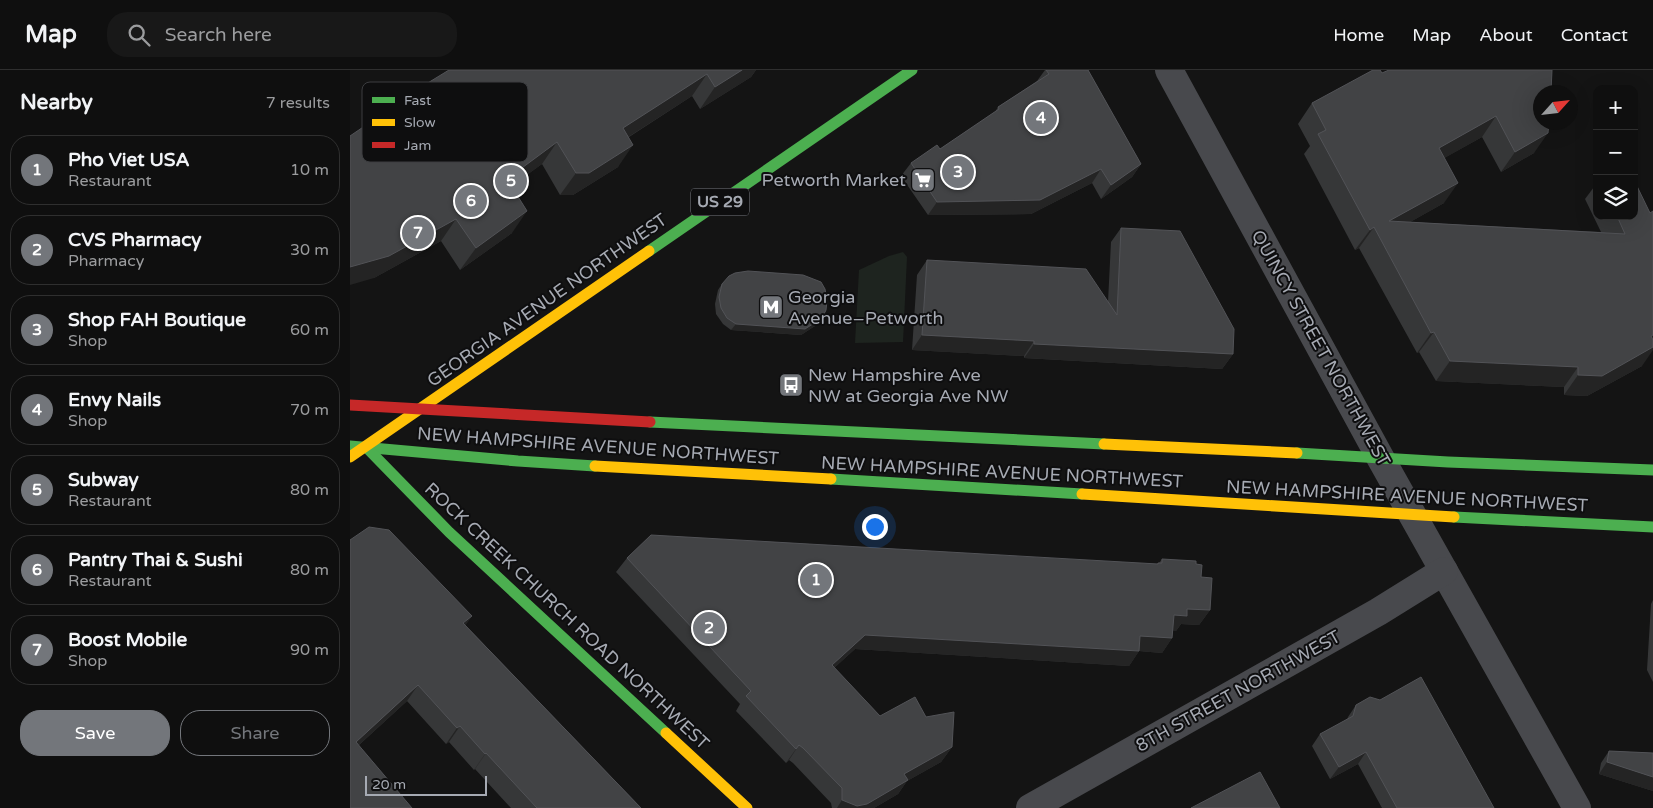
<!DOCTYPE html>
<meta charset="utf-8">
<style>
body{margin:0;font-family:"Varela Round",sans-serif;background:#181818;color:#f1f3f6}
.controls{position:absolute;right:15px;top:15px;display:grid;overflow:hidden;border-radius:10px;box-shadow:0 5px 20px #0002}
.controls button{width:45px;height:45px;display:grid;place-items:center;padding:0;border:0;border-bottom:1px solid #2f2f2f;background:#0f0f0f;color:#f1f3f6;font:25px sans-serif}
.compass{position:absolute;left:1183px;top:15px;width:45px;height:45px;border-radius:50%;background:#0f0f0f;box-shadow:0 5px 20px #0002;rotate:63deg}
.scale{position:absolute;left:15px;bottom:12px;width:122px;box-sizing:border-box;padding-left:5px;border:2px solid #a6aab3;border-top:0;font-size:14px;line-height:18px;white-space:nowrap;color:#a6aab3;-webkit-text-stroke:4px #0e0e0f;paint-order:stroke}
.you{position:absolute;left:524px;top:456px;width:18px;height:18px;margin:-12px;border:4px solid #fff;border-radius:50%;background:#1a73e8;box-shadow:0 0 0 8px #1a73e833}
.badge{display:grid;place-items:center;width:32px;height:32px;border-radius:50%;background:#73767b;color:#fff;font-size:16px;font-weight:700}
.pin{position:absolute;translate:-50% -50%;border:2px solid #fff;box-shadow:0 1px 5px #0006}
.list{margin:0;padding:0;list-style:none}
h2{display:flex;justify-content:space-between;align-items:center;height:65px;margin:0;padding:0 20px;font-size:21px}
h2 small{font-size:16px;font-weight:400;color:#9b9c9e}
.list li{display:grid;grid-template-columns:32px 1fr auto;gap:15px;align-items:center;box-sizing:border-box;height:70px;margin:0 10px 10px;padding:0 10px;border:1px solid #2f2f2f;border-radius:20px}
.list b{display:block;font-size:19px;white-space:nowrap}
.list p{margin:0;font-size:16px;white-space:nowrap;color:#9b9c9e}
.list em{font-size:16px;font-style:normal;color:#9b9c9e}
.actions{display:flex;gap:10px;padding:15px 20px}
.actions a{flex:1;padding:11px 0;border:1px solid #73767b;border-radius:20px;text-align:center;font-size:18px;color:#73767b}
.actions .main{background:#73767b;color:#fff}
.icon{flex:none;width:28px;height:28px;fill:none;stroke:currentColor;stroke-width:2;stroke-linecap:round;stroke-linejoin:round}
.map{position:relative;flex:none;width:1303px;height:738px;overflow:hidden}
header{display:flex;align-items:center;gap:30px;box-sizing:border-box;height:70px;padding:0 25px;background:#0f0f0f;border-bottom:1px solid #2f2f2f}
header strong{font-size:24px}
nav{display:flex;gap:28px;margin-inline-start:auto;font-size:18px}
.search{width:350px;height:45px;background:#181818;display:flex;align-items:center;gap:12px;box-sizing:border-box;padding:0 18px;border-radius:20px;color:#9b9c9e;font-size:19px}
main{display:flex}
aside{flex:1;background:#0f0f0f}
.map>svg:first-child{display:block}
.green{fill:#1e241f}
.lines{fill:none;stroke-linecap:round;stroke-linejoin:round}
.street{stroke:#48494d;stroke-width:28}
.fast{stroke:#4caf50;stroke-width:11}
.slow{stroke:#ffc107;stroke-width:11}
.jam{stroke:#c62828;stroke-width:11}
.wall{fill:#363738}
.shaded-wall{fill:#242424}
.building{fill:#424345;stroke:#525357}
.labels{text-anchor:middle;dominant-baseline:central;stroke-width:4;stroke-linejoin:round;paint-order:stroke}
.shield{fill:#0e0e0f;stroke:#787b82;stroke-width:1}
.shield-label{font-size:16px;font-weight:bold;fill:#a6aab3}
.poi-label{font-size:18px;fill:#a6aab3;stroke:#0e0e0f;text-anchor:start}
.street-label{font-size:18px;fill:#a6aab3;stroke:#0e0e0f}
.key{fill:#0e0e0f;stroke:#3c3d40;stroke-width:1}
.key-label{font-size:14px;fill:#a6aab3}
</style>
<header>
<strong>Map</strong>
<div class="search"><svg class="icon" aria-label="search" viewBox="0 0 24 24"><circle cx="10" cy="10" r="6"/><path d="M15 15l6 6"/></svg>Search here</div>
<nav><a>Home</a><a>Map</a><a>About</a><a>Contact</a></nav>
</header>
<main>
<aside>
<h2>Nearby<small>7 results</small></h2>
<ul class="list">
<li><span class="badge">1</span><div><b>Pho Viet USA</b><p>Restaurant</p></div><em>10 m</em></li>
<li><span class="badge">2</span><div><b>CVS Pharmacy</b><p>Pharmacy</p></div><em>30 m</em></li>
<li><span class="badge">3</span><div><b>Shop FAH Boutique</b><p>Shop</p></div><em>60 m</em></li>
<li><span class="badge">4</span><div><b>Envy Nails</b><p>Shop</p></div><em>70 m</em></li>
<li><span class="badge">5</span><div><b>Subway</b><p>Restaurant</p></div><em>80 m</em></li>
<li><span class="badge">6</span><div><b>Pantry Thai &amp; Sushi</b><p>Restaurant</p></div><em>80 m</em></li>
<li><span class="badge">7</span><div><b>Boost Mobile</b><p>Shop</p></div><em>90 m</em></li>
</ul>
<div class="actions"><a class="main">Save</a><a>Share</a></div>
</aside>
<div class="map">
<svg width="1303" height="738" viewBox="0 0 1303 738">
<rect width="100%" height="100%" fill="#141414"/>
<polygon class="green" points="553,182 557,187 553,272 505,273 509,200 539,186"/>
<g class="lines">
<g class="street">
<polyline points="819,0 1031,389 1227,738"/>
<polyline points="680,738 1028,542 1094,501"/>
</g>
<g class="fast">
<polyline points="299,181 562,0"/>
<polyline points="300,352 754,374"/>
<polyline points="0,376 168,391 245,396"/>
<polyline points="16,377 99,462 316,663"/>
<polyline points="947,383 1098,392 1303,400"/>
<polyline points="481,409 732,424"/>
<polyline points="1104,447 1303,457"/>
</g>
<g class="slow">
<polyline points="754,374 947,383"/>
<polyline points="0,387 299,181"/>
<polyline points="245,396 481,409"/>
<polyline points="732,424 1104,447"/>
<polyline points="316,663 397,738"/>
</g>
<polyline class="jam" points="0,335 300,352"/>
</g>
<g class="wall">
<polygon points="99,0 406,0 401,7 350,39 342,26 279,67 268,97 223,125 210,125 192,94 161,116 162,163 110,200 91,171 24,208"/>
<polygon points="695,0 738,0 791,94 782,107 751,129 742,113 681,144 578,145 551,106 561,93 590,79 645,42 648,37 687,11"/>
<polygon points="1202,0 1184,83 1151,102 1132,67 1094,88 1094,133 1060,152 1251,162 1235,129 1247,113 1247,146 1284,146 1292,296 1237,326 1214,325 1214,317 1086,311 1069,282 1067,283 1009,178 1005,180 954,84 960,76 948,54 962,33 1032,3"/>
<polygon points="771,158 883,284 872,299 674,288 674,286 562,280 567,205 577,190 758,232 761,172"/>
<polygon points="372,214 468,254 451,265 381,260 373,254 366,244 365,234 368,220"/>
<polygon points="19,457 115,555 291,738 161,738 125,699 124,700 99,672 96,674 57,631 9,675 0,738"/>
<polygon points="277,488 807,494 808,493 809,493 812,489 846,494 851,507 860,540 849,555 831,554 826,561 823,560 822,568 812,583 789,581 779,596 505,579 484,598 530,646 576,647 602,677 591,692 557,711 548,724 524,738 482,738 481,733 443,693 439,690 436,693 386,641 390,634 266,502"/>
<polygon points="1303,530 1303,612 1297,600 1301,534"/>
<polygon points="1006,635 1144,738 1032,738 1008,694 980,709 962,676 970,664 997,650 998,647"/>
<polygon points="1259,681 1303,683 1303,721 1249,704 1251,693"/>
</g>
<g class="shaded-wall">
<polygon points="393,0 406,0 401,7 350,39 365,17"/>
<polygon points="357,4 342,26 258,80 273,58"/>
<polygon points="1146,46 1132,67 1075,99 1089,78"/>
<polygon points="1198,63 1184,83 1151,102 1165,82"/>
<polygon points="207,72 192,94 141,131 157,109"/>
<polygon points="283,75 268,97 223,125 210,125 226,103"/>
<polygon points="791,94 782,107 751,129 761,115"/>
<polygon points="751,99 742,113 681,144 578,145 587,132"/>
<polygon points="1108,113 1094,133 1030,169 1039,151"/>
<polygon points="177,141 162,163 110,200 126,178"/>
<polygon points="106,149 91,171 24,208 0,215 0,197"/>
<polygon points="1024,157 1009,178 1005,180 1020,160"/>
<polygon points="472,248 468,254 451,265 381,260 386,254"/>
<polygon points="1084,262 1069,282 1067,283 1081,263"/>
<polygon points="572,265 684,271 674,286 562,280"/>
<polygon points="1303,265 1303,280 1292,296 1237,326 1214,325 1228,305"/>
<polygon points="684,274 883,284 872,299 674,288"/>
<polygon points="1100,291 1228,297 1214,317 1086,311"/>
<polygon points="837,539 860,540 849,555 831,554 826,561 813,560 824,545"/>
<polygon points="122,546 111,562 113,553"/>
<polygon points="515,565 790,566 822,568 812,583 789,581 779,596 505,579 471,610 482,595"/>
<polygon points="68,615 57,631 0,683 6,672"/>
<polygon points="110,656 99,672 96,674 107,658"/>
<polygon points="449,675 439,690 436,693 446,679"/>
<polygon points="602,677 591,692 557,711 548,724 524,738 487,738 492,730 554,704"/>
<polygon points="1016,682 1008,694 980,709 989,697"/>
<polygon points="136,683 125,699 124,700 135,684"/>
<polygon points="1257,692 1303,707 1303,721 1249,704"/>
</g>
<g class="building">
<polygon points="99,0 392,0 365,17 357,4 273,58 283,75 239,103 226,103 207,72 157,109 177,141 126,178 106,149 39,186 0,197 0,66 81,11"/>
<polygon points="696,0 738,0 791,94 761,115 751,99 690,130 587,132 561,93 587,75 590,79 649,39 648,37 699,4"/>
<polygon points="1023,0 1030,0 1032,3 1039,0 1202,0 1201,22 1190,22 1190,52 1199,52 1198,63 1165,82 1146,46 1089,78 1108,113 1039,151 1275,164 1267,146 1284,146 1284,110 1300,143 1303,141 1303,265 1301,266 1303,270 1303,277 1252,306 1228,305 1228,297 1100,291 1084,262 1081,263 1024,157 1020,160 968,64 976,60 962,33"/>
<polygon points="771,158 830,161 884,259 883,284 684,274 684,271 572,265 577,190 736,199 767,245"/>
<polygon points="398,201 453,205 471,212 475,219 477,230 476,240 472,248 455,259 386,254 377,248 371,238 369,227 372,214 379,206 385,203"/>
<polygon points="19,457 39,460 122,546 113,553 291,738 187,738 136,683 135,684 110,656 107,658 68,615 6,672 62,738 0,738 0,470"/>
<polygon points="301,465 808,494 808,493 812,493 812,489 846,491 846,494 852,495 851,507 862,508 860,540 837,539 837,546 824,545 822,568 790,566 789,581 515,565 482,595 530,646 565,627 576,647 604,642 602,677 554,704 558,710 517,734 507,736 492,730 492,718 453,678 449,675 446,679 396,626 401,621 277,488"/>
<polygon points="1071,607 1144,738 1047,738 1016,682 989,697 970,664 1003,646 1006,635 1020,627 1030,630"/>
<polygon points="1259,681 1303,683 1303,707 1257,692"/>
<polygon points="910,702 930,738 841,738"/>
</g>
<defs>
<symbol id="supermarket-square" viewBox="-11 -11 22 22"><rect x="-9" y="-9" width="18" height="18" rx="4" fill="#73767b" stroke="#0e0e0f"/><path d="M-6-5.5h2.5l.6 2H6L4.5 2H-2.5L-4.4-4H-6ZM-1.5 3.2a1.3 1.3 0 1 0 .1 0ZM3 3.2a1.3 1.3 0 1 0 .1 0Z" fill="#fff"/></symbol>
<symbol id="metro-square" viewBox="-11 -11 22 22"><rect x="-9" y="-9" width="18" height="18" rx="4" fill="#73767b" stroke="#0e0e0f"/><path d="M-5.5 5V-5H-3L0 0L3-5H5.5V5H3V-.5L0 4L-3-.5V5Z" fill="#fff"/></symbol>
<symbol id="bus-square" viewBox="-11 -11 22 22"><rect x="-9" y="-9" width="18" height="18" rx="4" fill="#73767b" stroke="#0e0e0f"/><path d="M-5-6H5V4H4V6H2V4H-2V6H-4V4H-5ZM-3.5-4V0h7V-4ZM-3.5 1.2v1.5H-2V1.2ZM2 1.2v1.5H3.5V1.2Z" fill="#fff"/></symbol>
</defs>
<g fill-rule="evenodd">
<use href="#supermarket-square" x="559" y="96" width="28" height="28"/>
<use href="#metro-square" x="407" y="223" width="28" height="28"/>
<use href="#bus-square" x="427" y="301" width="28" height="28"/>
</g>
<g class="labels">
<rect class="shield" x="341" y="118.5" width="58" height="27" rx="4"/>
<g class="shield-label">
<text x="370" y="132">US 29</text>
</g>
<g class="poi-label">
<text x="556" y="110" text-anchor="end">Petworth Market</text>
<text x="438" y="227">Georgia<tspan x="438" dy="21">Avenue–Petworth</tspan></text>
<text x="458" y="305">New Hampshire Ave<tspan x="458" dy="21">NW at Georgia Ave NW</tspan></text>
</g>
<g class="street-label">
<text transform="translate(197 230) rotate(-35)">GEORGIA AVENUE NORTHWEST</text>
<text transform="translate(971 278) rotate(61)">QUINCY STREET NORTHWEST</text>
<text transform="translate(248 376) rotate(4)">NEW HAMPSHIRE AVENUE NORTHWEST</text>
<text transform="translate(652 402) rotate(3)">NEW HAMPSHIRE AVENUE NORTHWEST</text>
<text transform="translate(1057 426) rotate(3)">NEW HAMPSHIRE AVENUE NORTHWEST</text>
<text transform="translate(217 546) rotate(43)">ROCK CREEK CHURCH ROAD NORTHWEST</text>
<text transform="translate(888 621) rotate(-29)">8TH STREET NORTHWEST</text>
</g>
</g>
<rect x="12" y="12" width="166" height="80" rx="8" class="key"/>
<rect x="22" y="27" width="23" height="6" fill="#4caf50"/>
<rect x="22" y="49" width="23" height="7" fill="#ffc107"/>
<rect x="22" y="72" width="23" height="6" fill="#c62828"/>
<g class="key-label">
<text x="54" y="35">Fast</text>
<text x="54" y="57">Slow</text>
<text x="54" y="80">Jam</text>
</g>
</svg>
<div class="controls">
<button>+</button>
<button>−</button>
<button><svg class="icon" aria-label="layers" viewBox="0 0 24 24"><path d="M12 4l9 5-9 5-9-5zM3 14l9 5 9-5"/></svg></button>
</div>
<svg class="compass" viewBox="-18 -18 36 36"><path d="M0-13l5 13h-10z" fill="#e53935"/><path d="M0 13l5-13h-10z" fill="#9b9c9e"/></svg>
<div class="scale">20 m</div>
<div class="you"></div>
<div class="pin badge" style="left:466px;top:510px">1</div>
<div class="pin badge" style="left:359px;top:558px">2</div>
<div class="pin badge" style="left:608px;top:102px">3</div>
<div class="pin badge" style="left:691px;top:48px">4</div>
<div class="pin badge" style="left:161px;top:111px">5</div>
<div class="pin badge" style="left:121px;top:131px">6</div>
<div class="pin badge" style="left:68px;top:163px">7</div>
</div>
</main>
